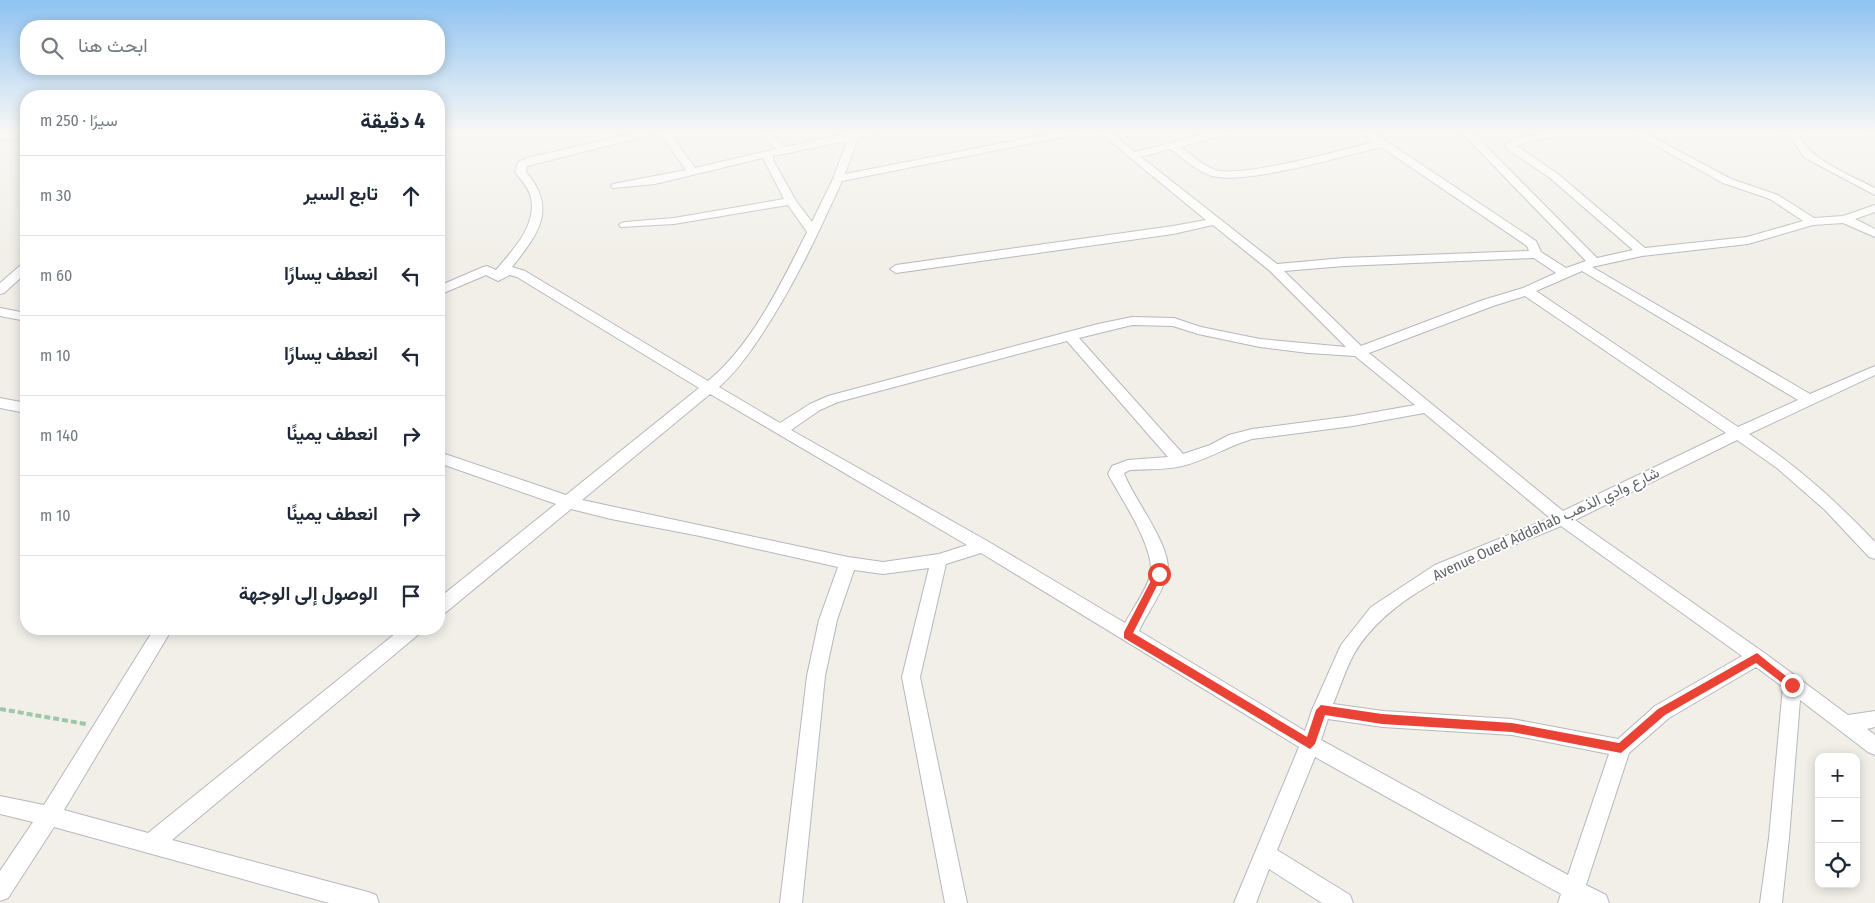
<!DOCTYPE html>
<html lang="ar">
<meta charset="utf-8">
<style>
body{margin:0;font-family:"Fira Sans Condensed",Vazirmatn,sans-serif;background:#f2f2f3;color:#1f2937;direction:rtl}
.controls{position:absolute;right:15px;bottom:15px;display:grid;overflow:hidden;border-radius:10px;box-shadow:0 2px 12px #0003}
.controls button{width:45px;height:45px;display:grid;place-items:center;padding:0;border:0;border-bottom:1px solid #e0e1e3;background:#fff;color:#1f2937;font:25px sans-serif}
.stop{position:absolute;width:15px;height:15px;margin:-11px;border:4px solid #ea4335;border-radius:50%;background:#fff}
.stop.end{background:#ea4335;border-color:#fff;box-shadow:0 1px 5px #0008}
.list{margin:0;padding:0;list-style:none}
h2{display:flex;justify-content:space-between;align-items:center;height:65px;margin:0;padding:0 20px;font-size:21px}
h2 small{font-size:16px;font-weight:400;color:#747a83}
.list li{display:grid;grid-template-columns:32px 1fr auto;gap:15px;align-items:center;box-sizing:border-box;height:80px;padding:0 20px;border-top:1px solid #e0e1e3}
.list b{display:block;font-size:19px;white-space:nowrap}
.list em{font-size:16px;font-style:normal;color:#747a83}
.icon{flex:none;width:28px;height:28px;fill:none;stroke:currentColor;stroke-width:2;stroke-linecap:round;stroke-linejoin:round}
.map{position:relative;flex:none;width:1875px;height:903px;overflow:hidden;direction:ltr}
.search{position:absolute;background:#fff;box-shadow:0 2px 12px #0003;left:20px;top:20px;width:425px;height:55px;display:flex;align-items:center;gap:12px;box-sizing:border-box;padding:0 18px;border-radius:20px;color:#747a83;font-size:19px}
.panel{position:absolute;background:#fff;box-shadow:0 2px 12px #0003;left:20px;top:90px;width:425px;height:545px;border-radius:20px;direction:rtl}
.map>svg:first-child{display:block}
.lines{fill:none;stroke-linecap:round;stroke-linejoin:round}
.street-casing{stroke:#b5b8bc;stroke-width:2}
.path{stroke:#9cc7a9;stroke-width:4;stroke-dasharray:6 3;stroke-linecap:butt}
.street{fill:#fff;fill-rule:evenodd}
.route{fill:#ea4335}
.labels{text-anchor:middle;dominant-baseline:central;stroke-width:4;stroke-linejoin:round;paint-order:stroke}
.street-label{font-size:15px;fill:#5f6368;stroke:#fff}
</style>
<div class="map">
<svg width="1875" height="903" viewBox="0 0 1875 903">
<rect width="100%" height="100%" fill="#f1efe8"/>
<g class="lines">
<defs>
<g id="street">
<polygon points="0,133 26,134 26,140 0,139"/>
<path d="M635,133H652L651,135L527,166L526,172C558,209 538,234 512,267L525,271L708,381C752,345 782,282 807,232L788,205L674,224L621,227L619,225L621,223L625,222L674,218L784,199L763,158L655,184L613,188L611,186L613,184L686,170L660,133H670L695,168L776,149L761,133H771L785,147L850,133H874L873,135L858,138L845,174L1054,133H1073L1068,136L842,181C817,236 792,290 758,340C746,358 735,373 719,387L780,423L810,404L828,396L1098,324L1132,317L1174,318L1201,327L1260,339L1346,347L1270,271L1213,225L1173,234L896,273L890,269L896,265L1173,226L1206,220L1100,133H1111L1135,152L1209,133H1225L1224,135L1180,147C1191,154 1202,165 1215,170C1242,178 1343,150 1374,142L1362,133H1374L1536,241L1541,252L1566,268L1586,261L1462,133H1473L1597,258L1633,250L1550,178L1506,148L1505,146L1506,144C1525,134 1545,133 1566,133L1565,135L1525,143L1517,146L1558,174L1645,248L1747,237L1803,221L1770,199L1723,183L1633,133H1645L1731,179L1778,195L1814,218L1843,216L1875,205V212L1855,219L1875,229V237L1843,223L1813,225L1748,244L1642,256L1592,267L1810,394L1875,366V375L1749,434C1798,467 1835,500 1875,542V559L1869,557L1825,510L1777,468L1737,440L1575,520L1763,652L1848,715L1875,711V727L1867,729L1875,735V755L1868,752L1800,700L1789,838L1782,903H1760L1769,838L1783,687L1756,667L1669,718L1629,753L1586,885L1606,895L1609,903H1558L1561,894L1315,757L1277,850L1350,895L1353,903H1322L1269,869L1256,903H1234L1299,747L981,553L946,564L920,677L967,903H945L902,677L929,568L883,574L854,570L837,620L825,676L802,903H780L807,676L819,620L838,567L700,536L611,519L571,509L445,613L439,615V598L556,504L439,463V452L566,495L699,388L517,277L510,275L498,281L486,275L439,295V286L483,267L487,266L496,270C512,251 537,226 531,198C529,188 521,180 515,172L518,162L527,158ZM847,141L833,179L812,222L796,201L773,160V156ZM1381,147L1527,246L1529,251L1344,258L1277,264L1141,157L1170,149C1183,158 1196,171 1212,176C1246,185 1344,156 1381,147ZM1534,258L1556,273L1523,288L1483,300L1361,346L1284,271L1344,266ZM1582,271L1798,400L1738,427L1536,291ZM1525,296L1726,433L1563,511L1369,353L1493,306ZM1132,325L1173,326L1198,334L1260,347L1308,353L1355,356L1415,405L1353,416L1252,429L1229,435L1210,445L1183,454L1079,338ZM1067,341L1168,457L1128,460L1112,466L1108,474C1121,498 1153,545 1151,572C1149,586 1132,610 1125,623L989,542L791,430L820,410L838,402ZM710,394L967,545L939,554L883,562L848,557L582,500ZM1424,413L1550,518L1435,565L1371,607L1341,645L1312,710L1305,731L1139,631C1147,613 1161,595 1167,576C1175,549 1133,499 1124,473L1130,470C1147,469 1166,470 1182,466C1207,460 1228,446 1252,439L1353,426ZM1561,526L1742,656L1655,706L1618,739L1512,719L1383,711L1333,704C1340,688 1345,670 1354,654C1393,587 1492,555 1561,526ZM1328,719L1383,727L1512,735L1609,754L1568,875L1321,740Z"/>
<path d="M1790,133H1800C1801,156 1856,178 1875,188V195L1805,158L1790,137Z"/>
<polygon points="1866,133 1875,133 1875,137 1867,135"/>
<polygon points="26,263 26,273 4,293 0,294 0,283 22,264"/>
<polygon points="0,308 26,313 26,321 0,316"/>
<polygon points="0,398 26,403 26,413 0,408"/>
<polygon points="154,629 172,629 64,810 148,833 401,629 422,629 419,634 172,840 368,892 376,895 379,903 329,903 54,827 8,898 0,901 0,871 33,822 0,814 0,796 44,805"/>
</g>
</defs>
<use href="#street" class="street-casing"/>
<polyline class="path" points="0,709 86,724"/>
<use href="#street" class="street"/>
</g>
<linearGradient id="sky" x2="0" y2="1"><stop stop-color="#8fc3f1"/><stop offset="0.51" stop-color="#f9f8f5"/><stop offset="1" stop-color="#f9f8f5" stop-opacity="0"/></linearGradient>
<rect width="1875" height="259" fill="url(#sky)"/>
<polygon class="route" points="1159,570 1163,574 1133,633 1307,737 1316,710 1321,705 1382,714 1512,723 1619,743 1658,709 1757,653 1797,685 1796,688 1789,688 1756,663 1665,715 1621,753 1512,732 1382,724 1325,715 1315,744 1310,749 1124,638 1124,632 1156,571"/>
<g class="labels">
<g class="street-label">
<text transform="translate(1546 524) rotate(-25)">Avenue Oued Addahab شارع وادي الذهب</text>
</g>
</g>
</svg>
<div class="controls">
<button>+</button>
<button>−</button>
<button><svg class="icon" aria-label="locate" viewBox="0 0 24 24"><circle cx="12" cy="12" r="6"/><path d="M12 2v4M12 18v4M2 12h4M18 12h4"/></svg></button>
</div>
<div class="stop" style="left:1159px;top:574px"></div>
<div class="stop end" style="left:1792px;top:685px"></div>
<div class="search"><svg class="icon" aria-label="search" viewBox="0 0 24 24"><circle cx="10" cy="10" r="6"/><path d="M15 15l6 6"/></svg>ابحث هنا</div>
<section class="panel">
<h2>4 دقيقة<small>سيرًا · 250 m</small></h2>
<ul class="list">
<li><svg class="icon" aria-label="ahead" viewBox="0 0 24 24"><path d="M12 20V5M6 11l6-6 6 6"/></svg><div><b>تابع السير</b></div><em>30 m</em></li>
<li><svg class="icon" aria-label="left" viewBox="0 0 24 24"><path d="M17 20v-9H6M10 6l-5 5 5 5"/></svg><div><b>انعطف يسارًا</b></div><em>60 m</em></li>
<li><svg class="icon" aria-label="left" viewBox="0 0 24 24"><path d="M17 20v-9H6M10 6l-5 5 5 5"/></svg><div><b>انعطف يسارًا</b></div><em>10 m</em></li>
<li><svg class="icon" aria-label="right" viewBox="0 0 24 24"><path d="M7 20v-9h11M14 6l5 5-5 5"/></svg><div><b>انعطف يمينًا</b></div><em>140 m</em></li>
<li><svg class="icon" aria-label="right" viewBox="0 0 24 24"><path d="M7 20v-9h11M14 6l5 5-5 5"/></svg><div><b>انعطف يمينًا</b></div><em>10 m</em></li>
<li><svg class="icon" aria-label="arrive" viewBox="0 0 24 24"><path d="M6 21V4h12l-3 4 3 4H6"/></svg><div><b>الوصول إلى الوجهة</b></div></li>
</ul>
</section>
</div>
